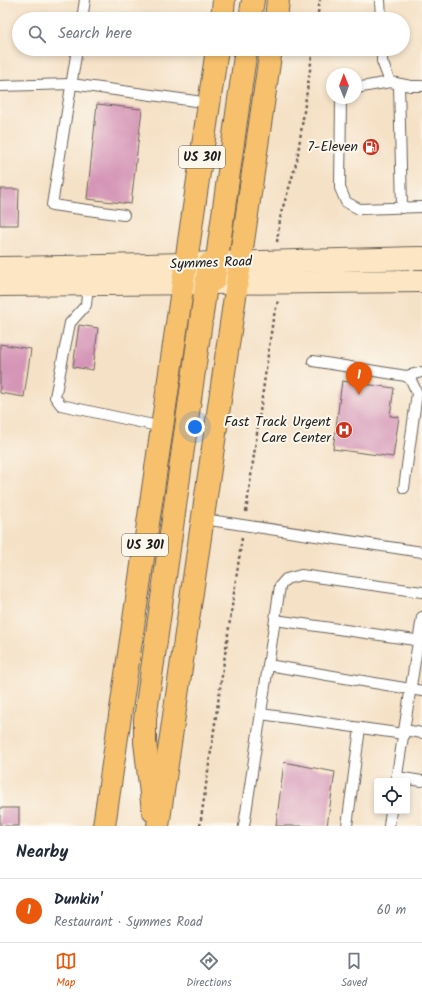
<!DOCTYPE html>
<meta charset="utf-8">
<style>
body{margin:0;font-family:Kalam,sans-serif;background:#f2f2f3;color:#1f2937}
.controls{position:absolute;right:12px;bottom:12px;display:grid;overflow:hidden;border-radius:4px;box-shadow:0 2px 6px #0003}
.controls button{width:36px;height:36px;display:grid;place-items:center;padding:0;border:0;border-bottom:1px solid #e0e1e3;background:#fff;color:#1f2937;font:20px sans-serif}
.compass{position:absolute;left:326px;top:68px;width:36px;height:36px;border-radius:50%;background:#fff;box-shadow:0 2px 6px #0003;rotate:359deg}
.you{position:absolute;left:195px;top:427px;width:14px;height:14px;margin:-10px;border:3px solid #fff;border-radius:50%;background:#1a73e8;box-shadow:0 0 0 6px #1a73e833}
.badge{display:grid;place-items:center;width:26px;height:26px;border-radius:50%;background:#ea580c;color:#fff;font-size:13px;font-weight:700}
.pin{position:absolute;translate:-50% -33px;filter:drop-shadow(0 1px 2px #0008)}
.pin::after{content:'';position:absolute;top:21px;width:14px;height:12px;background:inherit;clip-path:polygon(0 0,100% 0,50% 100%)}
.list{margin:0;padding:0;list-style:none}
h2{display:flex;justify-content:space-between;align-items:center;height:52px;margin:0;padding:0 16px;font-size:17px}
h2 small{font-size:13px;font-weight:400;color:#747a83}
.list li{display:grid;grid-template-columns:26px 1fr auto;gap:12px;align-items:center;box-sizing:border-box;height:64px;padding:0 16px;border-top:1px solid #e0e1e3}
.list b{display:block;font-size:15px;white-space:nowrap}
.list p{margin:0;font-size:13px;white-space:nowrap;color:#747a83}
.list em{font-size:13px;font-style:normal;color:#747a83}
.icon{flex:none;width:22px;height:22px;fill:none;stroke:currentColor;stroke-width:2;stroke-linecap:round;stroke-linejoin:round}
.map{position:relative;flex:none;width:422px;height:826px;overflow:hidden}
.search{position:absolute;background:#fff;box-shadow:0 2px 6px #0003;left:12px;right:12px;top:12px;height:44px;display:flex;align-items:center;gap:10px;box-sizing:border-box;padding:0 14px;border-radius:22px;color:#747a83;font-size:15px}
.sheet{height:116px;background:#fff}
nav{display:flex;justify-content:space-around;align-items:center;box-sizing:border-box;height:56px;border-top:1px solid #e0e1e3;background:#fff;font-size:11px;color:#747a83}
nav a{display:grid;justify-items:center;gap:2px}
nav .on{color:#ea580c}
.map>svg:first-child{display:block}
.building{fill:#d595b7}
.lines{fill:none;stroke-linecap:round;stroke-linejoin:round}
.lane-casing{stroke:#686158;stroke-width:12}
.secondary-casing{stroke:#686158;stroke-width:24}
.primary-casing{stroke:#686158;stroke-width:24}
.path{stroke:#686158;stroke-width:2.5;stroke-dasharray:3 3;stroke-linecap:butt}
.lane{stroke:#fff;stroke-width:10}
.secondary{stroke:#fce6c4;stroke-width:22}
.primary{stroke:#f7c06c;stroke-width:22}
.labels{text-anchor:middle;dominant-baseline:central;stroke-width:4;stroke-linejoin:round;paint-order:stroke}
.shield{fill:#fbf7ec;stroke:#5f5e5a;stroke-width:1}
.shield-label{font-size:13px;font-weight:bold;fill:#1c1c1c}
.poi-label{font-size:14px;fill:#1c1c1c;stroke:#fbf7ec;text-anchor:end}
.street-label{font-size:14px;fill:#1c1c1c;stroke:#fbf7ec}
</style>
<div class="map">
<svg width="422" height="826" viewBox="0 0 422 826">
<rect width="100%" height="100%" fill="#fbf7ec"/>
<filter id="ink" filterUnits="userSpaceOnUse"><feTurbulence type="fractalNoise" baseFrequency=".025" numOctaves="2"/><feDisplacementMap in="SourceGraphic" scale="8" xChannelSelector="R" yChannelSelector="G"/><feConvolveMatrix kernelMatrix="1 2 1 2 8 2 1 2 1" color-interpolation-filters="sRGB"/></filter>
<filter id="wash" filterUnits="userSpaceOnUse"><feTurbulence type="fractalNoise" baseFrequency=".012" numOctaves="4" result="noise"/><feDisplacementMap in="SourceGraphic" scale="16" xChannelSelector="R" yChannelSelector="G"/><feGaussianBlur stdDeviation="0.9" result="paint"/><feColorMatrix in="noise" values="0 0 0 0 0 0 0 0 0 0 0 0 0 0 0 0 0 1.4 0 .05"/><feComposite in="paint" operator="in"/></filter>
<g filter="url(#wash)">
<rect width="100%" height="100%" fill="#f5e1c6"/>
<g id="blocks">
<g class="building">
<polygon points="97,104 142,109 131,204 87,199"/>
<polygon points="0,189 19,189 18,225 0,225"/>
<polygon points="79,325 98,328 93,370 73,367"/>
<polygon points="0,344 31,349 24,397 0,393"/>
<polygon points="342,381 394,388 390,416 399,417 393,457 333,449"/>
<polygon points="284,762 335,772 327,826 276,826"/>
<rect x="0" y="808" width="19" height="18"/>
</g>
</g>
</g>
<g filter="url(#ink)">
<use href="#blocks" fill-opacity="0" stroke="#686158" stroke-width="1"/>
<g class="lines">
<defs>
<g id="lane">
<polyline points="380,0 381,19"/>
<polyline points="82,19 85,0"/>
<polyline points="77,49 52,205 124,215"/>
<polyline points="382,49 382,61 390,82 411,86 422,86"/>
<polyline points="399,84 402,208"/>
<polyline points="0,86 71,84 210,103"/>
<polyline points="356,88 390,82"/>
<polyline points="341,98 340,188 346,202 359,209 422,207"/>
<polyline points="88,285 86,305 70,323 55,397 61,405 162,427"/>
<polyline points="313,361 406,376 422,372"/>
<polyline points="404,488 417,393 411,380 406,376"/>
<polyline points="203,519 422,552"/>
<polyline points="275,620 422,641"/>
<polyline points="268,665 422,691"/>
<polyline points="261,714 404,734"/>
<polyline points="404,730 422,733"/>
<polyline points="397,777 422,781"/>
<polyline points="396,781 422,617"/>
<polyline points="244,826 280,586 286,579 301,575 422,592"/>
<polyline points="347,826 360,728"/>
<polyline points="389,826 391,811"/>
</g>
<g id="secondary">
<path d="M0,268C141,266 281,261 422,258"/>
<polyline points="0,285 422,281"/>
</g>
<g id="primary">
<polyline points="222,19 224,0"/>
<polyline points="250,19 253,0"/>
<polyline points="276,19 278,0"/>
<polyline points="214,280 246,49"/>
<polyline points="153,811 145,742 145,719 209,264"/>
<polyline points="104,826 217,49"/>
<polyline points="158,826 271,49"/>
</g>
</defs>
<use href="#lane" class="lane-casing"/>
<use href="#secondary" class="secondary-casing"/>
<use href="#primary" class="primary-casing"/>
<g class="path">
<polyline points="317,19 320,0"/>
<polyline points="277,242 281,213 290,185 297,160 313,49"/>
<polyline points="246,512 273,319 278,301"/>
<polyline points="200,826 242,538"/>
</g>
<use href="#lane" class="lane"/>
<use href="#secondary" class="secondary"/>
<use href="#primary" class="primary"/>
</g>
</g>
<defs>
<symbol id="fuel-disc" viewBox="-11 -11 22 22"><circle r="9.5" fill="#c8321e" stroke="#fbf7ec"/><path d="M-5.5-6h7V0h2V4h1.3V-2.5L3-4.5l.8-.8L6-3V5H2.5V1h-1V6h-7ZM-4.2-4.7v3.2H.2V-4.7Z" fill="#fff"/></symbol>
<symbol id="hospital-disc" viewBox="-11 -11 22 22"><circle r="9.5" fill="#c8321e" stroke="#fbf7ec"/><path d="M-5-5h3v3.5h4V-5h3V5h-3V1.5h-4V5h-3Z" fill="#fff"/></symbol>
</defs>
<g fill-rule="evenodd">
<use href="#fuel-disc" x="361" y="137" width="20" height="20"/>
<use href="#hospital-disc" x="334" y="420" width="20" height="20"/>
</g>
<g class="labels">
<g class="shield">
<rect x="179" y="146" width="46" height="22" rx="3"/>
<rect x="122" y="534" width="46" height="22" rx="3"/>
</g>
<g class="shield-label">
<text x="202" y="157">US 301</text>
<text x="145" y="545">US 301</text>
</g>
<g class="poi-label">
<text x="358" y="147">7-Eleven</text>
<text x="331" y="422">Fast Track Urgent<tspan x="331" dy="16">Care Center</tspan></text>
</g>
<g class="street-label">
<text transform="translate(211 263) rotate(-2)">Symmes Road</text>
</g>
</g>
</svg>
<div class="controls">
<button><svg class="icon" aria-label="locate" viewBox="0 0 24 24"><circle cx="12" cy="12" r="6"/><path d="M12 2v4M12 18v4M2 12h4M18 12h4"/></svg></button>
</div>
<svg class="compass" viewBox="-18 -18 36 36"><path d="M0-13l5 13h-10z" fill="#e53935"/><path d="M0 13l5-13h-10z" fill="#747a83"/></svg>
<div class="you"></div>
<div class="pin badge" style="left:359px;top:395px">1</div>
<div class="search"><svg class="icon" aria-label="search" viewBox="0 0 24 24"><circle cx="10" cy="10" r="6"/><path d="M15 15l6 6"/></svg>Search here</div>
</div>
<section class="sheet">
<h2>Nearby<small></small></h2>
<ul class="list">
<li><span class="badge">1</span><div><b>Dunkin'</b><p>Restaurant · Symmes Road</p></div><em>60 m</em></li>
</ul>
</section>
<nav>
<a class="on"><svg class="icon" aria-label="map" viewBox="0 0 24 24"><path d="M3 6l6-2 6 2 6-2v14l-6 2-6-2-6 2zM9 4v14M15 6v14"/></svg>Map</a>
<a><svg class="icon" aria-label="directions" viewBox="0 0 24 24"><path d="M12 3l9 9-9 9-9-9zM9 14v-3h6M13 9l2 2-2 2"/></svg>Directions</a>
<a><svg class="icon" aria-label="saved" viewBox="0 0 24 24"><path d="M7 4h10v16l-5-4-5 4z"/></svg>Saved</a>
</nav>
